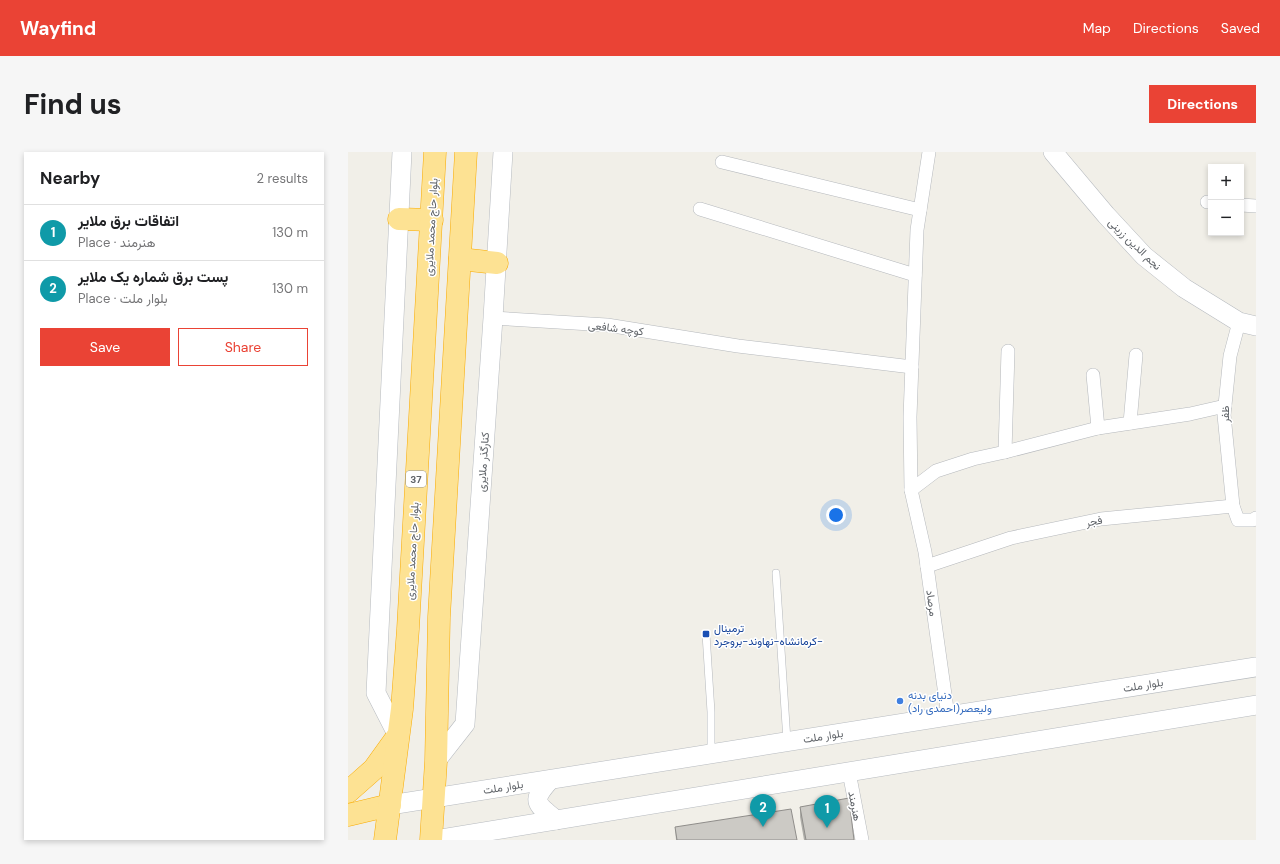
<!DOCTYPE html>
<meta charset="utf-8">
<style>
body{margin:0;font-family:"DM Sans",Vazirmatn,sans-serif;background:#f6f6f6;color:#202124}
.controls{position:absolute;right:12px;top:12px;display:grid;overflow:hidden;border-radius:0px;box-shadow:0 2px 6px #0003}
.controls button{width:36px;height:36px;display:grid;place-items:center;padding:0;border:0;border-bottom:1px solid #e0e0e0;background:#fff;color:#202124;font:20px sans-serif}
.you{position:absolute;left:488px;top:363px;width:14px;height:14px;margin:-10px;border:3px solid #fff;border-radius:50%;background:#1a73e8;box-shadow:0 0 0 6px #1a73e833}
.badge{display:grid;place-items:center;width:26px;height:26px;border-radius:50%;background:#ea4335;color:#fff;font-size:13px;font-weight:700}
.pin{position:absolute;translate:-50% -33px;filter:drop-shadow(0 1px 2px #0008)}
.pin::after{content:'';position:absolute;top:21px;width:14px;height:12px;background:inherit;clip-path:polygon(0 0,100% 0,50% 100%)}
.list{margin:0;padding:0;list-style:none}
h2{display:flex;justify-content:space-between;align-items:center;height:52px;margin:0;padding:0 16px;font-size:17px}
h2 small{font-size:13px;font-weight:400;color:#757577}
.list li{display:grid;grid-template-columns:26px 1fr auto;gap:12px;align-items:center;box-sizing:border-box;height:56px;padding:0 16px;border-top:1px solid #e0e0e0}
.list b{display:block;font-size:15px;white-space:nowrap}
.list p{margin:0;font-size:13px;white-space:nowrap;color:#757577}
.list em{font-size:13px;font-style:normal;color:#757577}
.actions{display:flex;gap:8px;padding:12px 16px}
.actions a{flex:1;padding:9px 0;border:1px solid #ea4335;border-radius:0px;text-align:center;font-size:14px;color:#ea4335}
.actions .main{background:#ea4335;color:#fff}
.map{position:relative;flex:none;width:908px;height:688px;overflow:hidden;border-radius:0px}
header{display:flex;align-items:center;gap:24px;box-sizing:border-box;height:56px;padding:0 20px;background:#ea4335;color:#fff}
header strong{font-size:19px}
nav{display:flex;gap:22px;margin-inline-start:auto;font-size:14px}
.intro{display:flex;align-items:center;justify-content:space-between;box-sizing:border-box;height:96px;padding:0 24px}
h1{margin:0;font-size:28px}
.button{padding:10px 18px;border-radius:0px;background:#ea4335;color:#fff;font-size:14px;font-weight:700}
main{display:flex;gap:24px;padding:0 24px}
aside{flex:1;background:#fff;border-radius:0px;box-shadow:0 2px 6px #0003}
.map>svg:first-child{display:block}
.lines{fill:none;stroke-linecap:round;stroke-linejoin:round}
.lane-casing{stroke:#b5b8bc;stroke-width:8}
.street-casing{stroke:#b5b8bc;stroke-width:14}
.secondary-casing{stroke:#b6babf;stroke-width:20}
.highway-casing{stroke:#f9ab00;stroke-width:23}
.lane{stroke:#fff;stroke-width:7}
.street{stroke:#fff;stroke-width:13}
.secondary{stroke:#fff;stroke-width:19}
.highway{stroke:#fde293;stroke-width:22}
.wall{fill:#afaea9}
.building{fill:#cccac5;stroke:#8f8d8a}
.transit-dot{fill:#1a4fb4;stroke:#fff;stroke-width:1.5}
.shop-dot{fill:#3f7fe0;stroke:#fff;stroke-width:1.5}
.labels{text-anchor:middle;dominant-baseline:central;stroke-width:3;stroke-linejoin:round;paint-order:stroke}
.shield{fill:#fff;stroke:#8f9295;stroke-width:1}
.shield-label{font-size:10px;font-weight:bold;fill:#5f6368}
.street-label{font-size:11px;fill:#5f6368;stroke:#fff}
.transit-label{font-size:11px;fill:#164399;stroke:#fff;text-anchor:start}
.shop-label{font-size:11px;fill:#366cbe;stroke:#fff;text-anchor:start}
</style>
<header>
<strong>Wayfind</strong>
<nav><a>Map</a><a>Directions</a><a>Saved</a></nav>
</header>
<div class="intro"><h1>Find us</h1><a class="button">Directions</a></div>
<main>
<aside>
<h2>Nearby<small>2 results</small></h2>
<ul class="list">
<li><span class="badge" style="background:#0f9aa8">1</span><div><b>اتفاقات برق ملایر</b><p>Place · هنرمند</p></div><em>130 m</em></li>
<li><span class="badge" style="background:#0f9aa8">2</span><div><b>پست برق شماره یک ملایر</b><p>Place · بلوار ملت</p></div><em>130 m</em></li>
</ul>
<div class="actions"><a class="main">Save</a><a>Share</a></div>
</aside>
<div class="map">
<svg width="908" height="688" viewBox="0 0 908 688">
<rect width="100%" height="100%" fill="#f1efe8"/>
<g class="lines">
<defs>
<g id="lane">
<polyline points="428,421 439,589"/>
<polyline points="358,482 363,560 363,602"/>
</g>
<g id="street">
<polyline points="581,0 569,78 562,265 563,338 577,400 600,564"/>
<polyline points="374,10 572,58"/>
<polyline points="859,50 863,50"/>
<polyline points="893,53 908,54"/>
<polyline points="352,57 567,123"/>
<polyline points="145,166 259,173 390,194 564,215"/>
<polyline points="891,170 882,204 876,263 885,354 890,368 905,368 908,366"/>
<polyline points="745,223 750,276"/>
<polyline points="782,271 788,203"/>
<polyline points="657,300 660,199"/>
<polyline points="563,338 588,319 625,307 657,300 750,276 842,262 877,254"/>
<polyline points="579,414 663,386 753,367 885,354"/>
<polyline points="501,620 514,688"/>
</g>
<g id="secondary">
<polyline points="705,0 758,63 796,104 836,136 891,170 908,174"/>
<polyline points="50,584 28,541 54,0"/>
<polyline points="88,609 117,572 145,166 155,0"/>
<path d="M202,628C183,649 187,651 208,668"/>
<polyline points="42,653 908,515"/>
<polyline points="86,688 908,553"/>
</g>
<g id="highway">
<polyline points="51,67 84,68"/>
<polyline points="112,107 149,111"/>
<polyline points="0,640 26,617 49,585"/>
<polyline points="0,663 42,653"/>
<polyline points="37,688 54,557 60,477 87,0"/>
<polyline points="83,688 88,609 91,465 118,0"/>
</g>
</defs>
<use href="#lane" class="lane-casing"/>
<use href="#street" class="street-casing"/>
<use href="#secondary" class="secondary-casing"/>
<use href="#highway" class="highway-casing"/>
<use href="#lane" class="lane"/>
<use href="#street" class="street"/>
<use href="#secondary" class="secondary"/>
<use href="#highway" class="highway"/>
</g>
<g class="wall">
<polygon points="452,655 506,688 456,688 452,665"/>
<polygon points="327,675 449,688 328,688"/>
</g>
<g class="building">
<polygon points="501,646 506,688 458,688 452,655"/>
<polygon points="443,657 449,688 329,688 327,675"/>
</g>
<rect class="transit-dot" x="354" y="478" width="8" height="8" rx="2"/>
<circle class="shop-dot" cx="552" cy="549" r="4"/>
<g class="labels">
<rect class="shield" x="58" y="319" width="20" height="16" rx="3"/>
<g class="shield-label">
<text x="68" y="327">37</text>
</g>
<g class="street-label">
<text transform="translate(83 75) rotate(-87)">بلوار حاج محمد ملایری</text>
<text transform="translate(787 92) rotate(44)">نجم الدین زرینی</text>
<text transform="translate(268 176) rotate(7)">کوچه شافعی</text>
<text transform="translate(877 262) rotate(-90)">ظفر</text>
<text transform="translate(135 310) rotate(-86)">کنارگذر ملایری</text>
<text transform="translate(746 369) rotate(-10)">فجر</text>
<text transform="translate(64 399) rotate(-87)">بلوار حاج محمد ملایری</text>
<text transform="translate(584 451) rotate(82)">مرصاد</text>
<text transform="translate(795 533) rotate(-9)">بلوار ملت</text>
<text transform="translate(475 584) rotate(-9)">بلوار ملت</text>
<text transform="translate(155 635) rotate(-9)">بلوار ملت</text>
<text transform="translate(507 654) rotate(79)">هنرمند</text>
</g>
<g class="transit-label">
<text x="366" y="476">ترمینال<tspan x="366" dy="13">کرمانشاه-نهاوند-بروجرد-</tspan></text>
</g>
<g class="shop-label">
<text x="560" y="543">دنیای بدنه<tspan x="560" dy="13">ولیعصر(احمدی راد)</tspan></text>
</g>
</g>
</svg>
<div class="controls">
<button>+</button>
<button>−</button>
</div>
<div class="you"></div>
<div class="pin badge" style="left:479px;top:676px;background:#0f9aa8">1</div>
<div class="pin badge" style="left:415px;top:675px;background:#0f9aa8">2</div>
</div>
</main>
